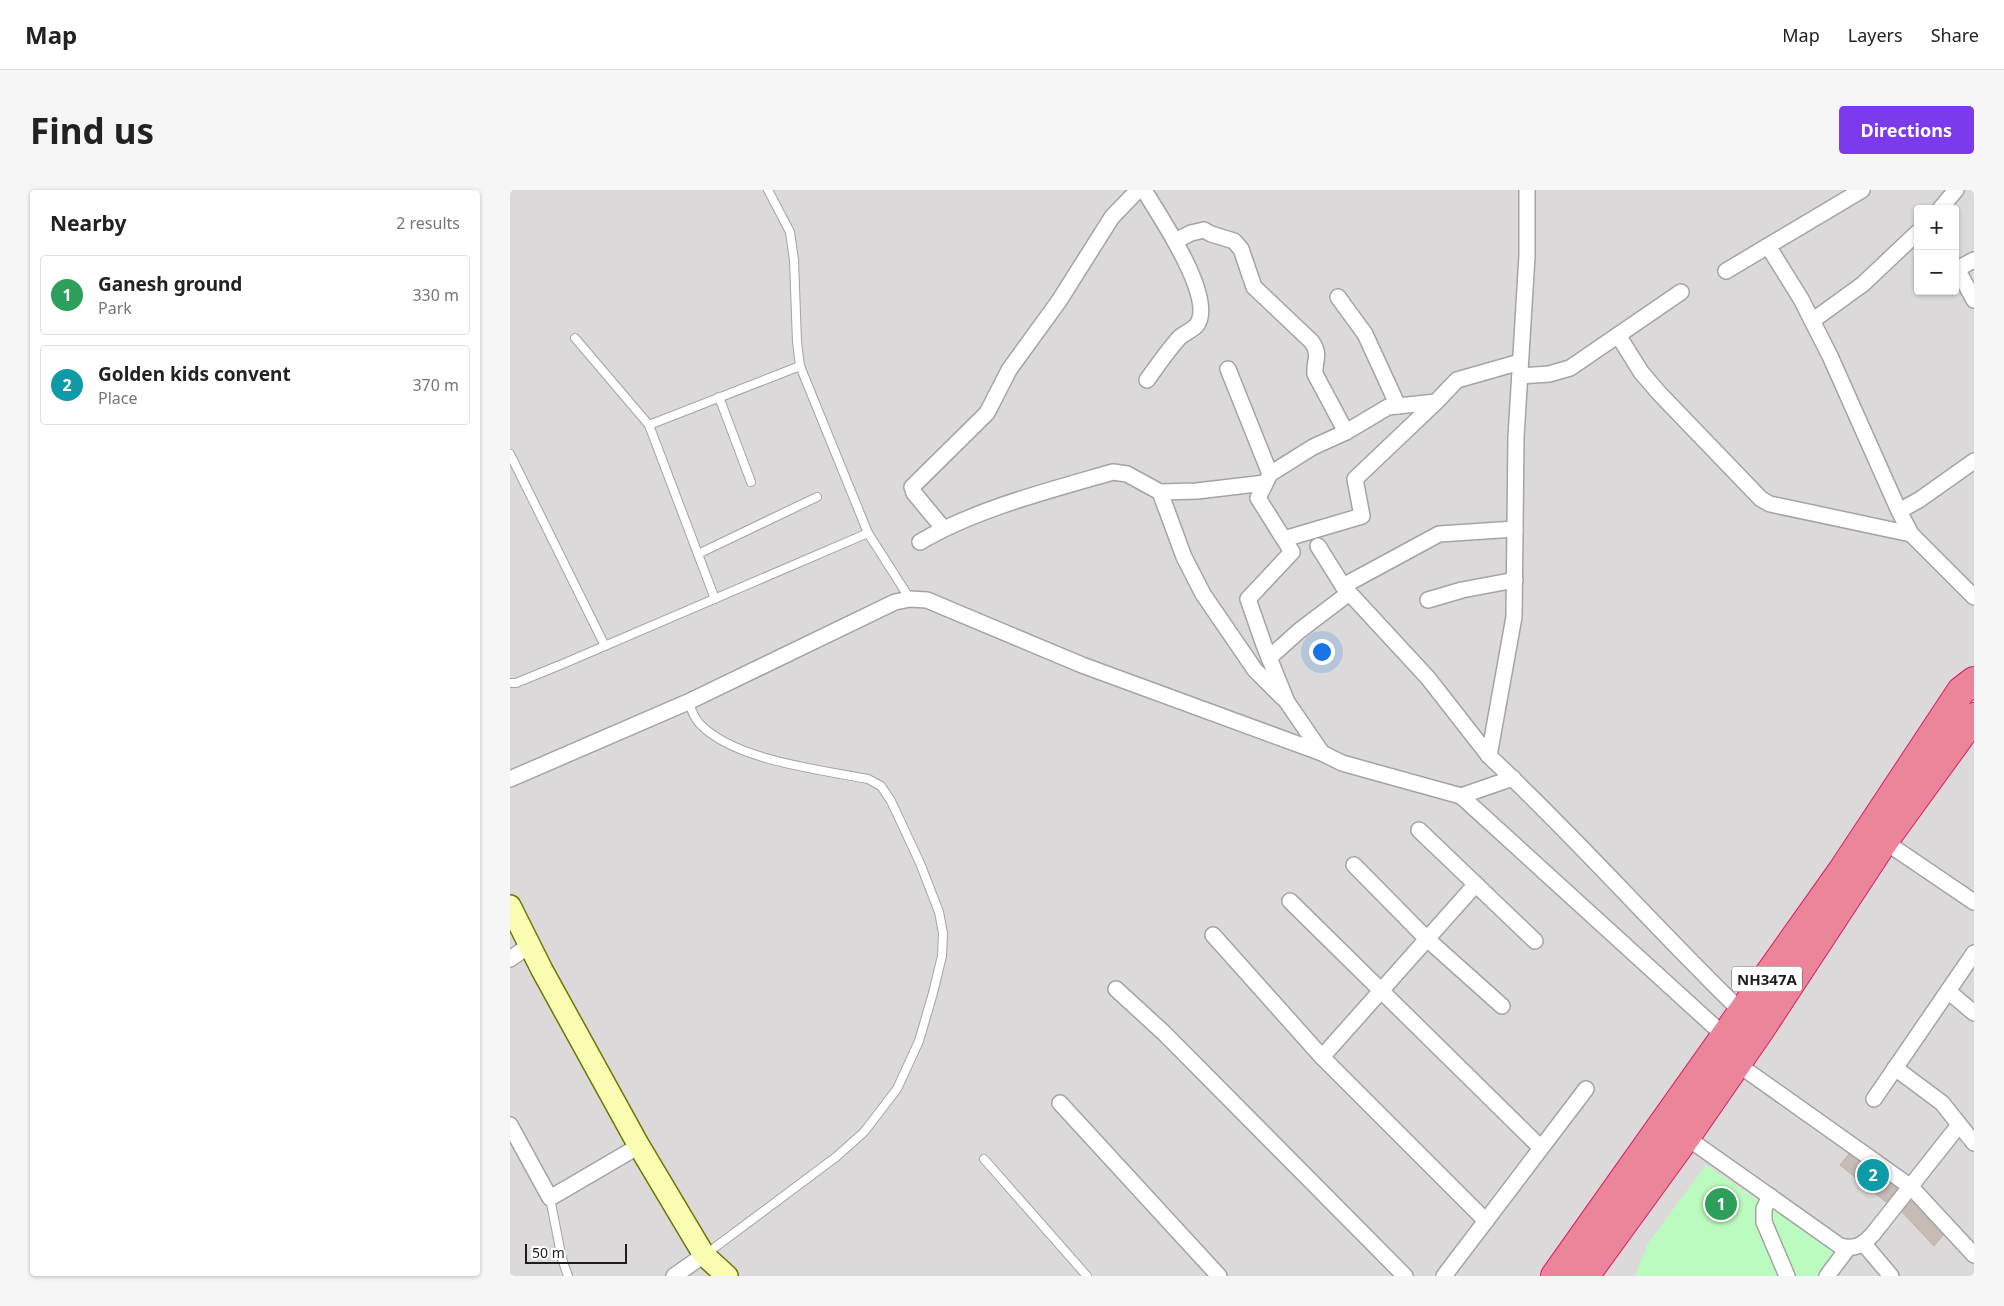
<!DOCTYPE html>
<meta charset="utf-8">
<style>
body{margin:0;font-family:"Noto Sans",sans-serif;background:#f6f6f6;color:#222}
.controls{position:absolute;right:15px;top:15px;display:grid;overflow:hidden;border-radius:5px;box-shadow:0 1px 4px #0004}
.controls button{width:45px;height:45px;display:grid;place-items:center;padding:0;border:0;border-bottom:1px solid #e0e0e0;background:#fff;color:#222;font:25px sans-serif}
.scale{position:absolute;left:15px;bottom:12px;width:102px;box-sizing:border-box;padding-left:5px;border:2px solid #1d1d1d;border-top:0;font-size:14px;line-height:18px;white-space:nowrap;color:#1d1d1d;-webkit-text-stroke:4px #fff;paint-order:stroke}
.you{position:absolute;left:811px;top:461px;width:18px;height:18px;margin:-12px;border:4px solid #fff;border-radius:50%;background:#1a73e8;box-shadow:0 0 0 8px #1a73e833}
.badge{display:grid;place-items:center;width:32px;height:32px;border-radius:50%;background:#7c3aed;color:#fff;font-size:16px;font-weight:700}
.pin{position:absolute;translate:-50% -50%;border:2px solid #fff;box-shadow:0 1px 5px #0006}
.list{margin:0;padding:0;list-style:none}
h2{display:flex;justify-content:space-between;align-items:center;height:65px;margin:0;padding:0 20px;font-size:21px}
h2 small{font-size:16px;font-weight:400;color:#767676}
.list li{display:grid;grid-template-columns:32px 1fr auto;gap:15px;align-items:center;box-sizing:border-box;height:80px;margin:0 10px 10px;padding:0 10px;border:1px solid #e0e0e0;border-radius:5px}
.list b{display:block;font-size:19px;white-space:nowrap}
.list p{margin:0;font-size:16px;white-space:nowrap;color:#767676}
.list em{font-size:16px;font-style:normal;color:#767676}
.map{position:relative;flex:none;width:1464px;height:1086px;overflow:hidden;border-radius:5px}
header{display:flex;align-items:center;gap:30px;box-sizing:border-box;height:70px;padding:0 25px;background:#fff;border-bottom:1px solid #e0e0e0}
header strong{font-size:24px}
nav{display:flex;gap:28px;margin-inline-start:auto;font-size:18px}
.intro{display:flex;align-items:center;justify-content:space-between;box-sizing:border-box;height:120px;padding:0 30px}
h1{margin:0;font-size:35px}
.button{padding:12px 22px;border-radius:5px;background:#7c3aed;color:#fff;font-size:18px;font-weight:700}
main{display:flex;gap:30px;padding:0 30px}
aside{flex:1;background:#fff;border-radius:5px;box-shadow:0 1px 4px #0004}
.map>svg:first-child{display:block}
.residential{fill:#dbd9d9;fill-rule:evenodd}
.park{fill:#bcfbbf}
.building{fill:#c6bcb5;stroke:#c1b0a4}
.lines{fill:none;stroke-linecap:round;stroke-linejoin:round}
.lane-casing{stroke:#a4a4a4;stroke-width:10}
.street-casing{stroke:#a4a4a4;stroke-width:18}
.secondary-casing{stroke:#6d7700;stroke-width:24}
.highway-casing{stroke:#df1c63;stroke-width:30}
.lane{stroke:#fff;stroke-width:8}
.street{stroke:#fff;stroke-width:15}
.secondary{stroke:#fafcb2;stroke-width:21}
.highway{stroke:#ea859a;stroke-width:28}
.labels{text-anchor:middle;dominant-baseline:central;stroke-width:4;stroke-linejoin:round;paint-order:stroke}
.shield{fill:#fff;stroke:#616161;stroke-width:1}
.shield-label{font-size:15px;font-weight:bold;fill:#1d1d1d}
</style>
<header>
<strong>Map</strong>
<nav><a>Map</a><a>Layers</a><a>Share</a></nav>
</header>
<div class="intro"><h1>Find us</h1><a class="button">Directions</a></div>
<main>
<aside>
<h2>Nearby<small>2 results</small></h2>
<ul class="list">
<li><span class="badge" style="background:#2e9e5b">1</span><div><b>Ganesh ground</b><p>Park</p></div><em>330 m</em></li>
<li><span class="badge" style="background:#0f9aa8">2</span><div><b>Golden kids convent</b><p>Place</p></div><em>370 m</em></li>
</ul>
</aside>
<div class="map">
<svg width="1464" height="1086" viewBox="0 0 1464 1086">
<rect width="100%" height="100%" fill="#eeeae2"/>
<path class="residential" d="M0,0H1464V1086H0ZM1408,19H1445V101H1408Z"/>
<polygon class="park" points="1196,975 1327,1062 1313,1086 1125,1086 1138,1053"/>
<g class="building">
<polygon points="1339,964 1387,999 1376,1012 1330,975"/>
<polygon points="1401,1011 1433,1045 1424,1056 1392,1022"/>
</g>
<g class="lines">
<defs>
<g id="lane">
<polyline points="258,0 280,42 284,70 287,152 290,176 358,343 400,409"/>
<polyline points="65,148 139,235 205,409"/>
<polyline points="209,207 241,292"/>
<polyline points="139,235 290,176"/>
<polyline points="0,264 95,456"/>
<polyline points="188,364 307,307"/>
<polyline points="0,493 6,493 55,473 358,343"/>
<path d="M178,512C182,520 184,529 191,535C225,570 311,580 358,589L371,596L381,611L410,673L429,722L433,743L432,766L423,803L409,851L387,899L354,942L326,967L196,1064"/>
<polyline points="474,969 577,1086"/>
<polyline points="40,1008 52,1069 58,1086"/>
</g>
<g id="street">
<path d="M634,0C648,24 708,110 686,136C682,140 675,143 670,147C658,160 648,175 637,190"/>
<path d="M1017,0V66L1006,247L1004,427L979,566C1067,648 1146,739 1233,823"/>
<polyline points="1430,19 1446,0"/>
<path d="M665,51L681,43L694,40L701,44L724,51L731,59L744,97L802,152C811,166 804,169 805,184L836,242"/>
<polyline points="1258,56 1291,109 1320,166 1389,321 1401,344 1464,407"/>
<polyline points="1445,75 1464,110"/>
<polyline points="1447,79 1464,70"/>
<polyline points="1216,81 1352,0"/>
<polyline points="828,107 855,144 888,216"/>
<polyline points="1302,131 1353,94 1408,42"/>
<polyline points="1108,145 1131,182 1149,203 1251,309 1260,314 1401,344"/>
<polyline points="718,179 760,284"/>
<polyline points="1010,186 1039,184 1060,178 1171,102"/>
<polyline points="755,293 687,301 650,302 674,367 693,404 745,480 773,508"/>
<polyline points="1389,321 1409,310 1464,271"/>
<polyline points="433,338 404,303 402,297 477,223 499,180 549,111 602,27 628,0"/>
<polyline points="774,349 852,326 845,289 926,212"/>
<path d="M410,352C465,319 541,300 603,282L617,284L650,302"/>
<polyline points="808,356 833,396"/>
<polyline points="918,410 952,400 1005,390"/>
<polyline points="759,468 789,441 839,403"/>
<polyline points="979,566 918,488 833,396 929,344 1005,339"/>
<polyline points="1003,588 951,606 832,573 812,563 777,512 754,455 738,409 782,362 748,308 760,284 803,257 836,242 878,217 926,212 947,190 1010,172"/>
<polyline points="0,589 178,512 385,412 400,409 417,410 572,475 812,563"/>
<polyline points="951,606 1219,850"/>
<polyline points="909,640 1025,751"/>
<polyline points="1374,651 1464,712"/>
<polyline points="844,675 917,749 992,816"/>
<polyline points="780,711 1031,958"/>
<polyline points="703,745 812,867 976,1031"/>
<polyline points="0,769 20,755"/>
<polyline points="606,799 654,843 895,1086"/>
<polyline points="1438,801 1464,823"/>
<polyline points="812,867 966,694"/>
<polyline points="1226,873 1401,997 1464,1065"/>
<polyline points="1385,878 1432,913 1464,953"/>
<polyline points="1364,909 1464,763"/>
<polyline points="550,913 709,1086"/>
<polyline points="0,935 40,1008 129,956"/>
<path d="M1176,947L1330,1056C1345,1060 1353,1055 1363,1044L1449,935"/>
<polyline points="1260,1006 1254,1019 1254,1032 1277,1086"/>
<polyline points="1354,1054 1381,1086"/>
<polyline points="164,1086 194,1065"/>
<polyline points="934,1086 1076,899"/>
<polyline points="1317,1086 1338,1058"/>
</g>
<polyline id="secondary" points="0,716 32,780 129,956 194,1065 217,1086"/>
<g id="highway">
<polyline points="1045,1086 1332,681 1451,501 1464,491"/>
<polyline points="1075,1086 1176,947 1250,840 1374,651 1464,527"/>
</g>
</defs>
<use href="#lane" class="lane-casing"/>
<use href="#street" class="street-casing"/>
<use href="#secondary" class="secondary-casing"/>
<use href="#highway" class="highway-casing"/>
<use href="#lane" class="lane"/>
<use href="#street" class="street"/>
<use href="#secondary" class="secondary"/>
<use href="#highway" class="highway"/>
</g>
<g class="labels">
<rect class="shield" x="1222" y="776.5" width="70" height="25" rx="4"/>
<g class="shield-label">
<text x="1257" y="789">NH347A</text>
</g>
</g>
</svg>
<div class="controls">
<button>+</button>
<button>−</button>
</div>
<div class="scale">50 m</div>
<div class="you"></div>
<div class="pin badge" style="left:1211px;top:1014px;background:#2e9e5b">1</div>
<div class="pin badge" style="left:1363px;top:985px;background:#0f9aa8">2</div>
</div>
</main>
